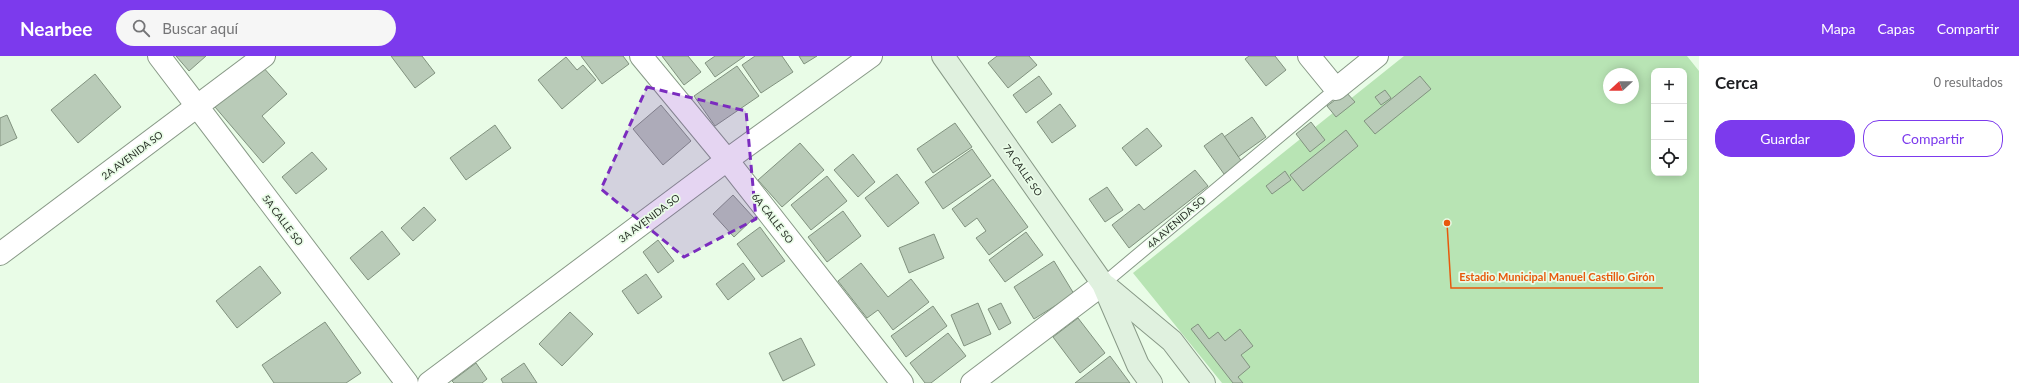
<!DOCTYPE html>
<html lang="es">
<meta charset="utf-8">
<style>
body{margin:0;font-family:Lato,sans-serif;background:#f6f6f6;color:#202124}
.controls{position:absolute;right:12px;top:12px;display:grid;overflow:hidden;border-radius:8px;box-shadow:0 2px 10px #0003}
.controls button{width:36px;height:36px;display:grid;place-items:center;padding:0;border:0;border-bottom:1px solid #e0e0e0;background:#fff;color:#202124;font:20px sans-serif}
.compass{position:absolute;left:1603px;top:12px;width:36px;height:36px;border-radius:50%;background:#fff;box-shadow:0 2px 10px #0003;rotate:249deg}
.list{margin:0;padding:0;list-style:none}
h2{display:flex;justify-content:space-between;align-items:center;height:52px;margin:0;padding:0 16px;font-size:17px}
h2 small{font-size:13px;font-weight:400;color:#757577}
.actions{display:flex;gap:8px;padding:12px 16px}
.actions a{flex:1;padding:9px 0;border:1px solid #7c3aed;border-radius:16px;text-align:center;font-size:14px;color:#7c3aed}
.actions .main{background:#7c3aed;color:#fff}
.icon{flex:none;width:22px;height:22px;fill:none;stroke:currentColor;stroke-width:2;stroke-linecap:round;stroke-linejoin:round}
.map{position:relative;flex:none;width:1699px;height:327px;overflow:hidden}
header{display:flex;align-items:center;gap:24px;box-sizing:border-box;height:56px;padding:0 20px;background:#7c3aed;color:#fff}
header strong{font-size:19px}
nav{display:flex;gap:22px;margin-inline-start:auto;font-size:14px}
.search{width:280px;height:36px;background:#f6f6f6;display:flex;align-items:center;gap:10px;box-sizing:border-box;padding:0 14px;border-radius:22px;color:#757577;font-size:15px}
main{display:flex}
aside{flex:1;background:#fff}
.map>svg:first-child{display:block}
.green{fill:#b8e4b4;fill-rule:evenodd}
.building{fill:#b9cbb8;stroke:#81927f}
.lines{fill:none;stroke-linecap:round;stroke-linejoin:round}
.lane-casing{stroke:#889987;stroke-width:14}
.street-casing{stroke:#889987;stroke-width:24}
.secondary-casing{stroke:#889987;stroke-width:24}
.lane{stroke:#fff;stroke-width:12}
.street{stroke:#fff;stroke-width:22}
.secondary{stroke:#e0f1df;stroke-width:22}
.marked{fill:#7b2cbf;fill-opacity:0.2;stroke:#7b2cbf;stroke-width:3;stroke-dasharray:8 5;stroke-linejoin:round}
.labels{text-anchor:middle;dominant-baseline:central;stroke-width:3.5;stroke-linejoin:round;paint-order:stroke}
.street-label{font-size:10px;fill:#2a3129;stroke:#e9fce7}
.leader{fill:none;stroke:#e8590c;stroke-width:1.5}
.callout-dot{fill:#e8590c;stroke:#e9fce7;stroke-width:1.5}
.callout-label{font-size:11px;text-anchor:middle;font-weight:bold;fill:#e8590c;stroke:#e9fce7;stroke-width:3.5;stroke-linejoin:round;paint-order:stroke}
</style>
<header>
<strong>Nearbee</strong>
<div class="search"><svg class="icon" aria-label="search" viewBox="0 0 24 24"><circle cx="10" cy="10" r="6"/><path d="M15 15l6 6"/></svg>Buscar aquí</div>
<nav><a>Mapa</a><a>Capas</a><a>Compartir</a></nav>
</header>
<main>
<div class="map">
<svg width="1699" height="327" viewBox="0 0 1699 327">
<rect width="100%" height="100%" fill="#e9fce7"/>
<path class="green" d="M1404,0H1687L1699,15V327H1222L1133,217ZM1654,15H1684V117H1654ZM1609,18H1633V42H1609Z"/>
<g class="building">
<polygon points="176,0 206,0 189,15"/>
<polygon points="391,0 422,0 435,17 415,32"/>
<polygon points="581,0 623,0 629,8 602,28"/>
<polygon points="662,0 688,0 701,16 684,29"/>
<polygon points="715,0 745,0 715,21 705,7"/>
<polygon points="755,0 782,0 793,16 761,37 742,9"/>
<polygon points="799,0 817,0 804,8"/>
<polygon points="997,0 1029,0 1037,9 1008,32 988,7"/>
<polygon points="1249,0 1275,0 1286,14 1266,30 1245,3"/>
<polygon points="566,1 577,14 583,9 596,24 562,53 538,24"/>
<polygon points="262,10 287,38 262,60 285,87 263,107 215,51"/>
<polygon points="737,10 759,40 715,70 694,40"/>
<polygon points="95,18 121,51 78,87 51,54"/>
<polygon points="1039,20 1052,38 1026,57 1013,39"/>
<polygon points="1420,20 1431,33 1375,78 1364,65"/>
<polygon points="1385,34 1391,42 1381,49 1375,41"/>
<polygon points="1346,36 1355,46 1336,61 1327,50"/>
<polygon points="1060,48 1076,70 1052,87 1037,66"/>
<polygon points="661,49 691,85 663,109 633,73"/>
<polygon points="7,59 17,82 0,90 0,62"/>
<polygon points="1252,61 1266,81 1238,101 1224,81"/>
<polygon points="1311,66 1325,84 1310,96 1296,78"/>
<polygon points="955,67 972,91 933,117 917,93"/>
<polygon points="495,69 511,92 466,124 450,102"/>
<polygon points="1147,72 1162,90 1136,110 1122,92"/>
<polygon points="1346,74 1358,90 1303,135 1290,119"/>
<polygon points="1222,77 1242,106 1224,118 1204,90"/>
<polygon points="800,87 824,114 782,151 758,124"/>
<polygon points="972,93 991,120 943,153 925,126"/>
<polygon points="312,96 327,113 296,138 282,121"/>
<polygon points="853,98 875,126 858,141 834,114"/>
<polygon points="1195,114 1208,130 1129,192 1112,169 1139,148 1144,154"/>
<polygon points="1285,115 1291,124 1272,138 1266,130"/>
<polygon points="897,118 919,147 888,171 865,142"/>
<polygon points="827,120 847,145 811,174 791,149"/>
<polygon points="993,123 1028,171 989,199 976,182 986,175 977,162 965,171 952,153"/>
<polygon points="1107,131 1123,154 1105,166 1089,143"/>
<polygon points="733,139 754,162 734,181 713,158"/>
<polygon points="424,151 436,164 413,185 401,172"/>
<polygon points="843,155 861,180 827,206 808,181"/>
<polygon points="760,171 785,205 762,221 737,188"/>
<polygon points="382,175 400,198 368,224 350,202"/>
<polygon points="1026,176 1043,199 1005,226 989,204"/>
<polygon points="934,178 944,202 909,217 899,192"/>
<polygon points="658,184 674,205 658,217 643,196"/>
<polygon points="1054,205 1074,238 1034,263 1014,231"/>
<polygon points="743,207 755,223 728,244 716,228"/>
<polygon points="861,207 888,241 911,223 929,246 893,274 878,254 867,262 838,225"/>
<polygon points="260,210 281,237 237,272 216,245"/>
<polygon points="646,218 662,241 638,258 622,235"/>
<polygon points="978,247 991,278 964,290 951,259"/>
<polygon points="1001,247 1011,267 999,274 988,253"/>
<polygon points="933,250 947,270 906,301 891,280"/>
<polygon points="570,256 593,278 562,310 539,288"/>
<polygon points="1078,262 1105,297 1080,317 1053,281"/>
<polygon points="325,266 361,317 346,327 274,327 262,309"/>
<polygon points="1198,268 1209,283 1218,276 1225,285 1240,273 1253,290 1241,299 1250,311 1238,321 1243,327 1233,327 1191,273"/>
<polygon points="948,277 966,300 931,327 925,327 910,307"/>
<polygon points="801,282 815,309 783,325 769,297"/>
<polygon points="1110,300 1130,327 1075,327"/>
<polygon points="476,307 487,323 482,327 454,327 452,325"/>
<polygon points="524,307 537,327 503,327 501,323"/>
</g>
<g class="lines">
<defs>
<polyline id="lane" points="1103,228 1336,33"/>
<g id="street">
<polyline points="159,0 407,327"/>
<polyline points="641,0 727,104 902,327"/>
<polyline points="1309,0 1336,33 1377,0"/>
<polyline points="0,198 264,0"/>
<polyline points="429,327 727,104 871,0"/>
<polyline points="972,327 1103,228"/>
</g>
<g id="secondary">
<polyline points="943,0 1103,228 1138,309 1151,327"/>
<polyline points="1106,230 1172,285 1204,327"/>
</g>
</defs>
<use href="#lane" class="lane-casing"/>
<use href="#street" class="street-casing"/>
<use href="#secondary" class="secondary-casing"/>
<use href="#lane" class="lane"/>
<use href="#street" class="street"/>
<use href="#secondary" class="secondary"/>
</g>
<path class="marked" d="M647,31L746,55L756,163L684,201L601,133Z"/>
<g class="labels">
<g class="street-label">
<text transform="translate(132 99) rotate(-37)">2A AVENIDA SO</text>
<text transform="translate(1023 114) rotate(55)">7A CALLE SO</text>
<text transform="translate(649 162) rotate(-37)">3A AVENIDA SO</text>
<text transform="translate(773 162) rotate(52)">6A CALLE SO</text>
<text transform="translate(283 164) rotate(53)">5A CALLE SO</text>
<text transform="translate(1176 166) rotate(-41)">4A AVENIDA SO</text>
</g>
</g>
<path class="leader" d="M1447 167L1451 232H1663"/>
<circle class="callout-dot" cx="1447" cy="167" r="4"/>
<g class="callout-label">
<text x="1557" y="225">Estadio Municipal Manuel Castillo Girón</text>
</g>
</svg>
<div class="controls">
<button>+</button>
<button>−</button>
<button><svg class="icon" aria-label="locate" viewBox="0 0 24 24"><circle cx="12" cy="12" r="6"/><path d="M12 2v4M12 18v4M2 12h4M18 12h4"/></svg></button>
</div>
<svg class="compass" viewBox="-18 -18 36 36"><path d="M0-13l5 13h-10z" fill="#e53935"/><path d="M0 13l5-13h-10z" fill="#757577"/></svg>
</div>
<aside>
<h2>Cerca<small>0 resultados</small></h2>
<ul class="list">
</ul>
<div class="actions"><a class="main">Guardar</a><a>Compartir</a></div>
</aside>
</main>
